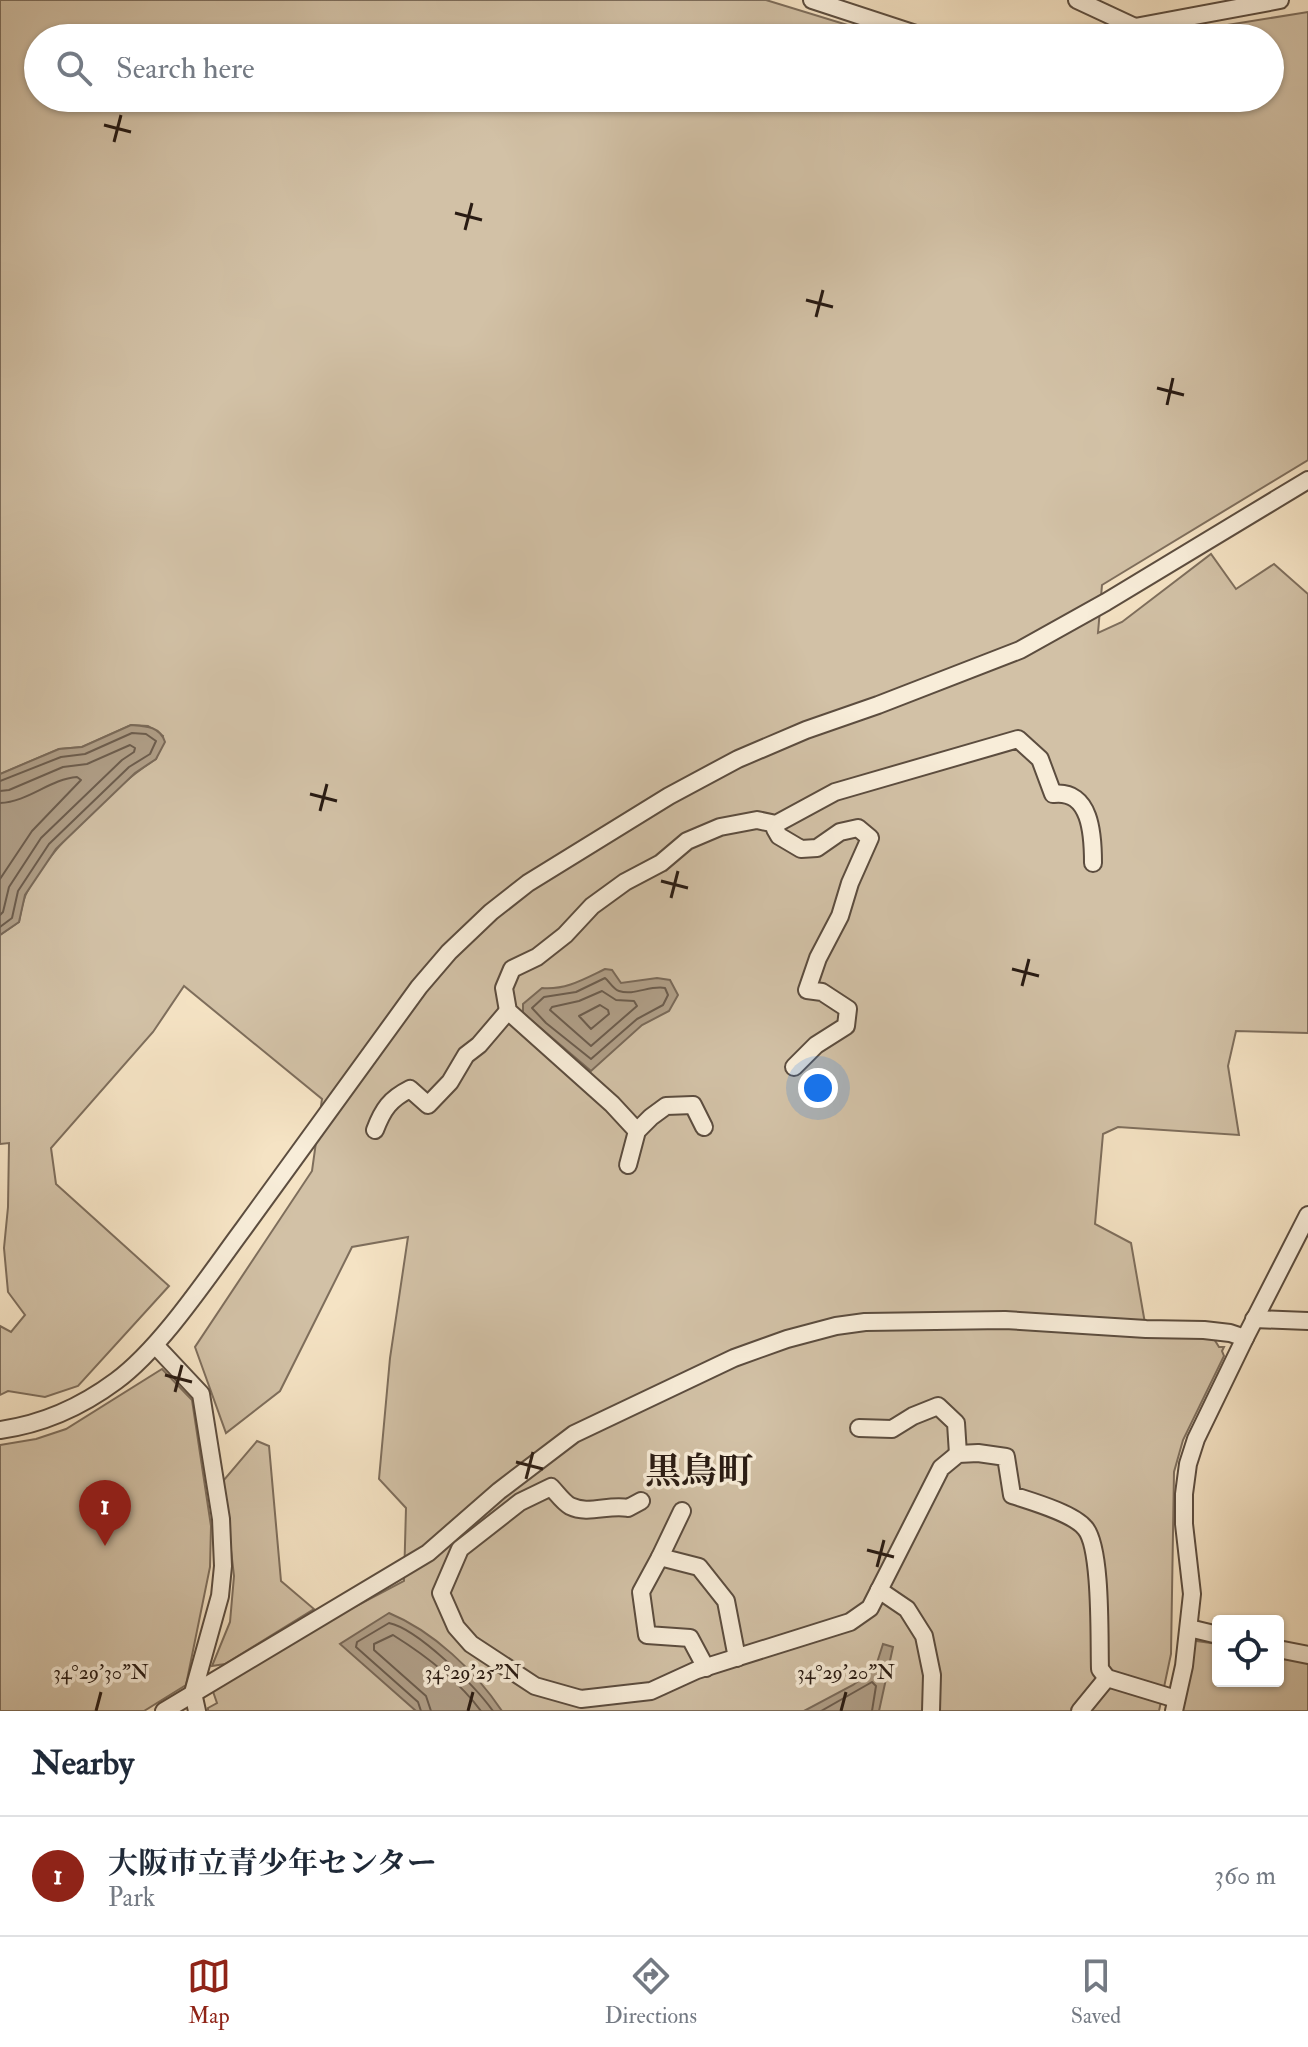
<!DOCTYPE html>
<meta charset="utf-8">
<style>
body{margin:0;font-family:"IM FELL Double Pica","Noto Serif JP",serif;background:#f2f2f3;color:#1f2937}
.controls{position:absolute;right:24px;bottom:24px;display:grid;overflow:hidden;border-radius:8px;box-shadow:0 2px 6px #0004}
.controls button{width:72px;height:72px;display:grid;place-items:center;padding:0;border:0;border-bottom:2px solid #e0e1e3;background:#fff;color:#1f2937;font:40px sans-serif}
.you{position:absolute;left:818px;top:1088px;width:28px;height:28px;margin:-20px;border:6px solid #fff;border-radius:50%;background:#1a73e8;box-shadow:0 0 0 12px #1a73e833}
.badge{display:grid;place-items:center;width:52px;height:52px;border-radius:50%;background:#8f2418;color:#fff;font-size:26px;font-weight:700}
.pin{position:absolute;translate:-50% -66px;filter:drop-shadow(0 2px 4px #0008)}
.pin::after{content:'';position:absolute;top:42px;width:28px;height:24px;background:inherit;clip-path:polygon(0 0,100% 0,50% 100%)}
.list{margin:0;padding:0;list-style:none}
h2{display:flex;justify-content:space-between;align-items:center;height:104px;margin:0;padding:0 32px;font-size:34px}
h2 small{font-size:26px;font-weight:400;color:#747a83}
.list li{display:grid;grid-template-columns:52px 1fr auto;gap:24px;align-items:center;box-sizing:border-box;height:120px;padding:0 32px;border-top:2px solid #e0e1e3}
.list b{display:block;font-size:30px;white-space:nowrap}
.list p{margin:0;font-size:26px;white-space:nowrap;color:#747a83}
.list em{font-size:26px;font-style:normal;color:#747a83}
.icon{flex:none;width:44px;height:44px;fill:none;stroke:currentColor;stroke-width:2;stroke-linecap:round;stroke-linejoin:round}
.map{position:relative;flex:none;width:1308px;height:1711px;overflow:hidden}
.search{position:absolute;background:#fff;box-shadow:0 2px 6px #0004;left:24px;right:24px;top:24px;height:88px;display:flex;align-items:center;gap:20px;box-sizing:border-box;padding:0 28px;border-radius:44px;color:#747a83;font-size:30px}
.sheet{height:224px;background:#fff}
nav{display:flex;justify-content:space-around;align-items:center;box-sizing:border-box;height:112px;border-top:2px solid #e0e1e3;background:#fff;font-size:22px;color:#747a83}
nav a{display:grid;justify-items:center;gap:4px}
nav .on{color:#8f2418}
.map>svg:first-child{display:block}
.green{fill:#d2c1a6;stroke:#7e6e5c;stroke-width:2}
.water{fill:#b09f88;stroke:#7a6a59;stroke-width:2}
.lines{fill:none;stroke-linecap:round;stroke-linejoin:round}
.shore{stroke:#6c5d4e;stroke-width:2}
.minor-casing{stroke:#5c4d3f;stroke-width:20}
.minor{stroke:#f8edd9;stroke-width:16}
.ticks{fill:none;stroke:#291b13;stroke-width:3}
.labels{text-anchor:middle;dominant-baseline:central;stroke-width:7;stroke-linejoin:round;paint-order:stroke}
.neighbourhood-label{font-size:36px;font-weight:bold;fill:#291b13;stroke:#f8edd9}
.ticks-label{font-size:20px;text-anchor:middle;fill:#291b13;stroke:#f8edd9;stroke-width:7;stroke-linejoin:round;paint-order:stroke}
</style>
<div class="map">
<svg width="1308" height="1711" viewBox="0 0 1308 1711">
<rect width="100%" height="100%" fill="#f5e3c4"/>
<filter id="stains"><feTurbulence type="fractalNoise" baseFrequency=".0025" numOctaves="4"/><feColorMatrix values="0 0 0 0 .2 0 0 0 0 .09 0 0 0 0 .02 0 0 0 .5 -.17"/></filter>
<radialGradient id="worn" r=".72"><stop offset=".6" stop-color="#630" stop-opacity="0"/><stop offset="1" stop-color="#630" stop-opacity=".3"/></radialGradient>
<g class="green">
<path d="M0,0H766L890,38H38V98H1270V38H1162L1184,32L1308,12V460L1102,585L1098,633L1122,622L1211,554L1236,589L1274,564L1308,594V1033L1236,1031L1228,1066L1239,1135L1118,1127L1103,1134L1095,1224L1131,1243L1146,1329L1214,1339L1219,1347H1224L1222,1351L1224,1356L1183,1440L1174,1472L1171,1654L1159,1711H208V1708L217,1703L210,1683L404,1581L406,1508L379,1479L390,1358L408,1237L352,1247L280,1391L226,1433L195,1347L312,1171L322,1099L184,986L153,1032L51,1148L56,1184L169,1286L78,1386L45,1397L8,1391L0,1395V1326L11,1332L25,1315L8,1292L4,1248L8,1207L9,1143L0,1144V935L19,922C21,913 22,901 27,892C50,848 114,786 156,759L163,736L148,726L131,725L82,747L59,749L0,774Z"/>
<polygon points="162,1369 192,1400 211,1526 210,1567 186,1685 144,1711 0,1711 0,1445 36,1439 66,1429"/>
<polygon points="257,1441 269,1446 281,1581 314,1609 225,1664 212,1666 230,1622 234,1576 223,1481"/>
<polygon points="1194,1631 1197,1641 1218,1644 1218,1681 1278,1681 1278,1653 1308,1658 1308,1711 1180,1711"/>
</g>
<g class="water">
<path d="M131,725C145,726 160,726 165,742L156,759L135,773L56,849L25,895L19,922L0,935V774L59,749L82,747Z"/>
<path d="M605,969L612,970L621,983L657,978L670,980L678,995L669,1011L642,1025L591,1071L523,1013V1004L542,988C566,990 584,979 605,969Z"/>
<path d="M389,1613C433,1631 476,1672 502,1711H416L340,1644Z"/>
<polygon points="883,1644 893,1647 879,1711 804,1711 853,1685 875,1669"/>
</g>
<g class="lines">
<g class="shore">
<polyline points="0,781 61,757 85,754 132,733 146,734 156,741 150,754 129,767 49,844 18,891 12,918 0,927"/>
<polyline points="0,791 9,790 63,767 87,764 130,745 135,748 134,752 122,760 41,838 9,887 3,912 0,915"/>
<path d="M0,803C28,802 50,779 77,777L81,780L32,831L0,879"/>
<path d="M605,978C609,981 613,989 619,991C634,996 650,985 665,988L668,995L663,1005L637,1019L591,1059L546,1023L532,1008L544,997L576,992Z"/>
<polygon points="602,991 616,1000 634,1001 637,1006 591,1046 550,1010 552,1007 579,1001"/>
<polygon points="600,1005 608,1010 609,1014 591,1029 579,1016"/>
<path d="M421,1711L418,1702L356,1647L357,1642L389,1623C418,1629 475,1686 493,1711"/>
<path d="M431,1711L426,1696L374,1650V1644L393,1635C425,1655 458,1680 481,1711"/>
<polyline points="821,1711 872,1682 876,1686 872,1711"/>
</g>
<defs>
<g id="minor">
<polyline points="812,0 928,38"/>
<polyline points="1077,0 1135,27"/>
<polyline points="1113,38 1135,27 1280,0"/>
<polyline points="775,829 779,836 801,849 817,848 840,832 858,828 870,838 850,883 840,916 818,958 807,990 822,992 848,1009 846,1026 816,1045 794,1067"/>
<path d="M375,1130C383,1109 390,1099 410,1089L428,1105L450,1082L466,1055L479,1045L508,1011"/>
<path d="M637,1131L612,1104L508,1011L504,988L512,969L537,957L565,935L592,906L625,882L661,863L687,841L720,827L757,820L776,824L835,792L1018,739L1040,759L1053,794C1091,789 1093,835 1093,863"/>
<polyline points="628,1165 637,1131 651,1117 666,1106 693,1105 704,1127"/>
<polyline points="1254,1319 1308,1321"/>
<polyline points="155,1345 201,1394 221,1519 223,1566 220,1596 193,1693 197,1711"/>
<polyline points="859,1428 892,1429 913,1416 938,1406 956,1423 958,1454"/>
<path d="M0,1430C43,1424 81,1407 116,1381C162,1347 209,1275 244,1228C302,1148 361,1068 419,987L449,952L491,912L528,883L669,796L738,759L806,730L878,705L1020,650L1106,602L1308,480"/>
<path d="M641,1501L628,1508C609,1504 588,1515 570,1506C563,1502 556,1492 551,1487L520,1502L460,1549L441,1593L456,1627L471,1644L535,1686L581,1699L651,1691L697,1670L850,1622L870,1608L941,1468L958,1454L978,1453L1006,1457L1012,1495C1030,1501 1073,1513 1085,1528C1102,1547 1099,1640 1100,1669L1107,1678L1176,1699"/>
<polyline points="682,1511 660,1557 699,1567 726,1601 737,1658"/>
<polyline points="660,1557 641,1592 647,1635 690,1638 706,1668"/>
<polyline points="879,1590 907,1609 924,1636 932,1675 931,1711"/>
<polyline points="1189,1628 1218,1635"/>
<polyline points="1278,1649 1308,1655"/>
<polyline points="164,1711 428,1553 499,1491 574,1434 734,1358 787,1339 836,1326 865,1322 1005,1320 1146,1329 1204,1330 1230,1333 1245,1338"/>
<polyline points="1080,1711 1107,1678"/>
<polyline points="1174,1711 1184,1666 1192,1594 1184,1524 1184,1494 1188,1464 1196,1439 1245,1338 1308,1215"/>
</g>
</defs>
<use href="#minor" class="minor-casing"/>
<use href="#minor" class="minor"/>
</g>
<path class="ticks" d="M104,125L131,132M114,142L121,115M455,213L482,220M465,230L472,203M806,300L833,307M816,317L823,290M1157,388L1184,395M1167,405L1173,378M310,794L337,801M320,811L327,784M661,881L688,888M671,898L678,871M1012,969L1039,976M1022,986L1029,959M165,1375L192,1382M175,1392L182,1365M516,1462L543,1469M526,1479L533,1452M867,1550L894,1557M877,1567L884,1540M96,1711L101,1692M468,1711L473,1692M841,1711L846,1692"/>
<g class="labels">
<g class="neighbourhood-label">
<text x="699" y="1471">黒鳥町</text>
</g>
</g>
<g class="ticks-label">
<text x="101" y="1679">34°29'30"N</text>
<text x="473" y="1679">34°29'25"N</text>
<text x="846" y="1679">34°29'20"N</text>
</g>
<rect width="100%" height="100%" filter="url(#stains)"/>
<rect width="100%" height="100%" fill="url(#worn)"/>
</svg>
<div class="controls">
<button><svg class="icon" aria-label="locate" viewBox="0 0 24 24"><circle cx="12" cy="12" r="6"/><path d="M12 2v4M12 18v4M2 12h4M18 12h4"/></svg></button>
</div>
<div class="you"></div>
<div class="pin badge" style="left:105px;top:1546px">1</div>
<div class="search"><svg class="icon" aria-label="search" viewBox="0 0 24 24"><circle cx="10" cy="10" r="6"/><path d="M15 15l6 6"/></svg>Search here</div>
</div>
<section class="sheet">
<h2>Nearby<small></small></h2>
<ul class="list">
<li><span class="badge">1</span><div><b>大阪市立青少年センター</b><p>Park</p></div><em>360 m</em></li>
</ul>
</section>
<nav>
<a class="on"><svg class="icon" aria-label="map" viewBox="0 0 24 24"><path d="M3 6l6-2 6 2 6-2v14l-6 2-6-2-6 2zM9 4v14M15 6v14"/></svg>Map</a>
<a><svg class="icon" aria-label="directions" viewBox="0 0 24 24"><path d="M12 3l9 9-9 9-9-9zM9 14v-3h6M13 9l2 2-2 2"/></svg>Directions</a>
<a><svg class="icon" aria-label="saved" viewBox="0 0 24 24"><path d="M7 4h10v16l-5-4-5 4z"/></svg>Saved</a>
</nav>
